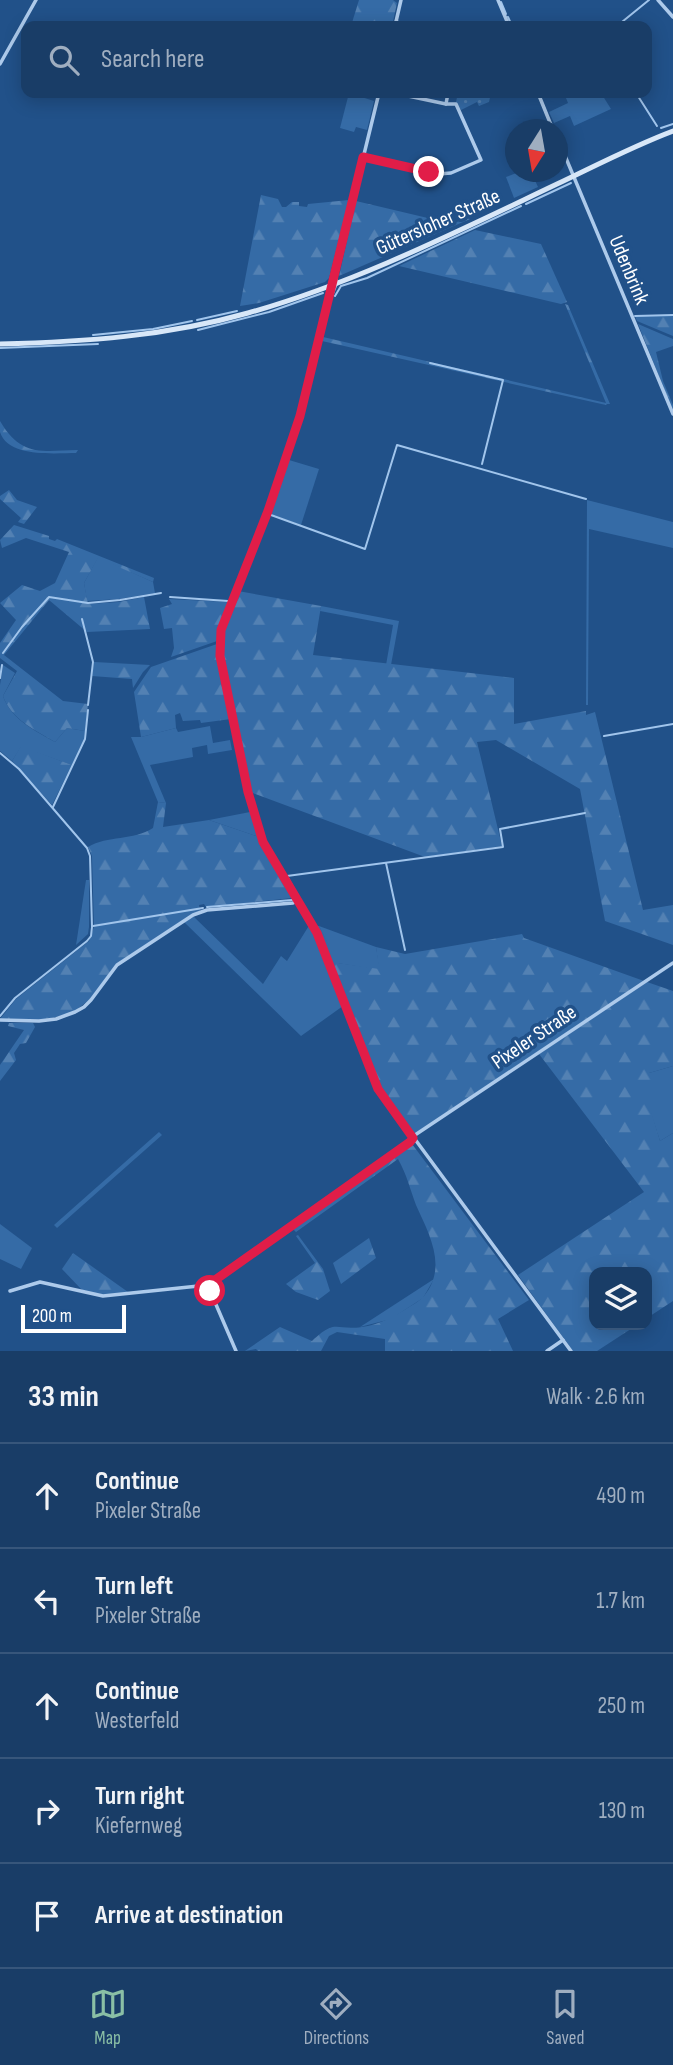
<!DOCTYPE html>
<meta charset="utf-8">
<style>
body{margin:0;font-family:"Sofia Sans Condensed",sans-serif;background:#264870;color:#f1f3f6}
.controls{position:absolute;right:21px;bottom:21px;display:grid;overflow:hidden;border-radius:14px;box-shadow:0 4px 18px #0003}
.controls button{width:63px;height:63px;display:grid;place-items:center;padding:0;border:0;border-bottom:2px solid #37567b;background:#193d67;color:#f1f3f6;font:35px sans-serif}
.compass{position:absolute;left:505px;top:119px;width:63px;height:63px;border-radius:50%;background:#193d67;box-shadow:0 4px 18px #0003;rotate:191deg}
.scale{position:absolute;left:21px;bottom:18px;width:105px;box-sizing:border-box;padding-left:7px;border:4px solid #fff;border-top:0;font-size:19px;line-height:24px;white-space:nowrap;color:#fff;-webkit-text-stroke:5px #215189;paint-order:stroke}
.stop{position:absolute;width:21px;height:21px;margin:-16px;border:5px solid #e11d48;border-radius:50%;background:#fff}
.stop.end{background:#e11d48;border-color:#fff;box-shadow:0 2px 7px #0008}
.list{margin:0;padding:0;list-style:none}
h2{display:flex;justify-content:space-between;align-items:center;height:91px;margin:0;padding:0 28px;font-size:30px}
h2 small{font-size:23px;font-weight:400;color:#9faec0}
.list li{display:grid;grid-template-columns:46px 1fr auto;gap:21px;align-items:center;box-sizing:border-box;height:105px;padding:0 28px;border-top:2px solid #37567b}
.list b{display:block;font-size:26px;white-space:nowrap}
.list p{margin:0;font-size:23px;white-space:nowrap;color:#9faec0}
.list em{font-size:23px;font-style:normal;color:#9faec0}
.icon{flex:none;width:38px;height:38px;fill:none;stroke:currentColor;stroke-width:2;stroke-linecap:round;stroke-linejoin:round}
.map{position:relative;flex:none;width:673px;height:1351px;overflow:hidden}
.search{position:absolute;background:#193d67;box-shadow:0 4px 18px #0003;left:21px;right:21px;top:21px;height:77px;display:flex;align-items:center;gap:18px;box-sizing:border-box;padding:0 24px;border-radius:14px;color:#9faec0;font-size:26px}
.sheet{height:616px;background:#193d67}
nav{display:flex;justify-content:space-around;align-items:center;box-sizing:border-box;height:98px;border-top:2px solid #37567b;background:#193d67;font-size:19px;color:#9faec0}
nav a{display:grid;justify-items:center;gap:4px}
nav .on{color:#8abfa5}
.map>svg:first-child{display:block}
.grass{fill:#356ba6}
.forest{fill:url(#forest-firs)}
.park{fill:url(#park-dots)}
.lines{fill:none;stroke-linecap:round;stroke-linejoin:round}
.stream{stroke:#a1c5ec;stroke-width:2}
.street{stroke:#adcaeb;stroke-width:3.5}
.secondary{stroke:#d8e7f8;stroke-width:5}
.route{stroke:#e11d48;stroke-width:9}
.labels{text-anchor:middle;dominant-baseline:central;stroke-width:7;stroke-linejoin:round;paint-order:stroke}
.street-label{font-size:21px;fill:#fff;stroke:#215189}
</style>
<div class="map">
<svg width="673" height="1351" viewBox="0 0 673 1351">
<defs>
<pattern id="forest-firs" width="22" height="20" patternUnits="userSpaceOnUse" patternTransform="scale(1.75)"><rect width="22" height="20" fill="#356ba6"/><path d="M5 1l3.5 6h-7zM16 11l3.5 6h-7z" fill="#5381b3"/></pattern>
<pattern id="park-dots" width="8" height="8" patternUnits="userSpaceOnUse" patternTransform="scale(1.75)"><rect width="8" height="8" fill="#356ba6"/><path d="M2 2h.1M6 6h.1" fill="none" stroke="#5381b3" stroke-width="1.8" stroke-linecap="round"/></pattern>
</defs>
<rect width="100%" height="100%" fill="#215189"/>
<g class="grass">
<polygon points="349,93 374,101 367,130 356,127 354,132 340,128"/>
<polygon points="564,93 601,93 611,109 574,126 570,116 554,123 549,112 568,103"/>
<polygon points="519,172 531,172 538,187 514,198 506,177"/>
<polygon points="289,460 319,469 301,525 271,514"/>
<polygon points="587,500 673,522 673,548 589,529 588,705 586,705"/>
<polygon points="98,557 153,582 155,593 119,599 87,601 84,583"/>
<polygon points="321,606 399,621 391,665 386,665 393,625 320,611"/>
<path d="M3,665L15,673L3,696C11,719 34,730 55,742L67,728L85,731L84,739L72,765L21,747L12,761L0,751V685Z"/>
<polygon points="210,726 213,743 230,740 232,750 208,754 207,745 192,748 193,757 150,765 166,803 158,802 131,737 141,737 176,728 178,732"/>
<polygon points="250,812 259,837 209,820"/>
<polygon points="86,880 89,880 89,927 88,934 76,945"/>
<polygon points="193,916 263,984 281,956 287,961 310,924 343,1006 301,1036 184,922"/>
<polygon points="319,926 376,947 380,970 337,963"/>
<polygon points="673,1066 673,1133 660,1141 647,1101 649,1073"/>
<polygon points="159,1132 162,1135 57,1228 54,1225"/>
<polygon points="0,1224 32,1248 21,1269 0,1259"/>
<polygon points="434,1279 423,1298 391,1319 360,1327"/>
</g>
<g class="forest">
<polygon points="359,0 393,0 397,3 392,26 351,26"/>
<polygon points="261,195 278,199 282,207 286,207 292,202 299,202 299,206 307,207 308,204 349,200 329,278 325,282 259,303 240,306"/>
<polygon points="356,201 453,224 465,218 470,219 339,276"/>
<polygon points="475,230 541,244 567,302 561,304 399,266"/>
<polygon points="565,304 568,305 610,404 607,404 606,405 322,341 323,337 606,403"/>
<polygon points="635,316 673,316 673,336 637,321"/>
<polygon points="638,324 673,339 673,346 656,352 663,381 673,405 673,411"/>
<path d="M0,421C21,457 41,451 78,450L76,453C55,453 8,458 0,432C0,429 0,425 0,421Z"/>
<polygon points="9,490 17,500 37,507 24,524 18,522 21,518 0,499 0,496"/>
<path d="M14,525L49,536V539L55,541L57,539L154,578L153,582L98,558L84,583L88,604L119,602L144,597L150,629L87,632L49,600L4,655L63,701L88,704L85,731L67,728L55,742C35,730 11,719 3,696L17,671L0,658V643L16,620L0,603L22,585L40,591L55,583L69,552L26,538L2,548L0,540Z"/>
<polygon points="238,591 321,606 313,655 514,678 514,724 586,711 586,715 595,712 643,910 673,905 673,945 605,921 580,789 496,740 477,742 502,846 425,857 250,792 223,655 224,631"/>
<polygon points="169,599 228,602 218,630 217,641 171,657 174,648 172,628 164,629 160,608 172,604"/>
<polygon points="217,644 231,719 201,723 200,720 183,721 180,713 175,715 176,728 141,737 134,692 151,667"/>
<polygon points="94,662 150,665 143,672 133,688 132,679 92,676"/>
<polygon points="21,746 72,765 52,805 12,761"/>
<path d="M158,802L166,803L163,827L209,820L259,837L292,898L206,907L204,904L199,905L200,911L192,914L116,964L90,999L75,1011L56,1017L40,1020L0,1019L16,999L89,941L94,927L92,856L88,847C108,835 133,841 153,828Z"/>
<polygon points="315,926 319,926 338,963 379,969 376,947 405,954 522,934 524,938 644,981 415,1133 411,1132 380,1087 331,963"/>
<polygon points="647,982 673,991 673,1066 649,1073 657,1097 648,1101 660,1141 673,1133 673,1301 647,1318 647,1272 594,1272 594,1325 637,1325 597,1351 573,1351 518,1275 644,1192 539,1054"/>
<polygon points="9,1023 33,1023 35,1027 26,1043 20,1044 14,1053 16,1060 0,1081 0,1065 24,1030 8,1026"/>
<path d="M412,1144L529,1300L498,1319L513,1351H385V1339L337,1332L329,1336L321,1351H258L256,1349L245,1351L280,1327L312,1341C337,1318 334,1331 362,1327C378,1325 393,1317 406,1309C412,1305 420,1301 424,1296C448,1267 429,1234 416,1205C410,1189 407,1175 398,1159L296,1232L293,1229Z"/>
<polygon points="298,1235 323,1269 330,1291 318,1300 296,1292 286,1284 315,1263 296,1236"/>
<polygon points="369,1238 376,1258 341,1284 333,1263"/>
<polygon points="73,1253 128,1292 103,1295 82,1290 62,1269"/>
</g>
<polygon class="park" points="458,93 491,93 489,102 479,106 477,102 461,110 456,102"/>
<g class="lines">
<g class="stream">
<polyline points="501,2 506,14"/>
<polyline points="508,17 512,26"/>
<polyline points="617,26 649,0"/>
<polyline points="636,93 657,126"/>
<polyline points="661,128 673,124"/>
<polyline points="526,204 571,183"/>
<polyline points="335,296 341,286 367,278 521,206"/>
<polyline points="635,316 673,315"/>
<polyline points="197,320 237,311"/>
<polyline points="198,330 269,312 323,293"/>
<polyline points="93,335 153,329 192,321"/>
<polyline points="0,348 98,344"/>
<polyline points="430,363 503,380 482,464"/>
<polyline points="271,515 365,549 397,445 586,499"/>
<polyline points="170,597 228,601"/>
<polyline points="82,619 93,662 88,705"/>
<polyline points="3,653 22,627 49,597 88,603 120,600 161,593"/>
<polyline points="0,678 2,665"/>
<polyline points="604,736 673,724"/>
<polyline points="0,753 19,769 87,848 90,856 92,927 91,936 87,941 15,998 0,1016"/>
<polyline points="53,807 85,739 88,710"/>
<polyline points="386,863 405,950"/>
<polyline points="299,899 287,876 503,847 500,829 585,813"/>
<polyline points="207,907 292,900"/>
<polyline points="93,926 203,908"/>
</g>
<g class="street">
<polyline points="498,0 509,26"/>
<polyline points="658,0 673,17"/>
<polyline points="396,22 412,26"/>
<polyline points="395,26 401,0"/>
<polyline points="0,64 36,0"/>
<polyline points="379,93 300,416 268,511 221,630 220,656 248,792 263,842 317,933 378,1089 571,1351"/>
<polyline points="538,93 553,130"/>
<polyline points="446,104 448,93"/>
<polyline points="558,139 673,414"/>
<polyline points="509,151 516,148"/>
<polyline points="363,157 438,174 451,173 481,160 456,104 446,104 394,93"/>
<polyline points="330,299 336,284 336,270"/>
<polyline points="0,1020 39,1021 56,1019 75,1012 84,1007 91,1000 117,965 193,915 207,910 293,903 297,901"/>
<polyline points="208,1286 236,1351"/>
<polyline points="10,1291 40,1282 103,1296 208,1285 213,1283 410,1142 415,1135 673,963"/>
<polyline points="547,1351 563,1340"/>
</g>
<path class="secondary" d="M0,344C84,342 167,336 248,313C355,283 456,232 557,184C595,166 633,146 673,131"/>
</g>
<g class="lines">
<polyline class="route" points="210,1291 208,1285 410,1142 413,1138 378,1089 317,933 263,842 248,792 220,656 221,630 268,511 300,416 363,157 429,172"/>
</g>
<g class="labels">
<g class="street-label">
<text transform="translate(438 222) rotate(-24)">Gütersloher Straße</text>
<text transform="translate(629 270) rotate(67)">Udenbrink</text>
<text transform="translate(534 1037) rotate(-34)">Pixeler Straße</text>
</g>
</g>
</svg>
<div class="controls">
<button><svg class="icon" aria-label="layers" viewBox="0 0 24 24"><path d="M12 4l9 5-9 5-9-5zM3 14l9 5 9-5"/></svg></button>
</div>
<svg class="compass" viewBox="-18 -18 36 36"><path d="M0-13l5 13h-10z" fill="#e53935"/><path d="M0 13l5-13h-10z" fill="#9faec0"/></svg>
<div class="scale">200 m</div>
<div class="stop" style="left:210px;top:1291px"></div>
<div class="stop end" style="left:429px;top:172px"></div>
<div class="search"><svg class="icon" aria-label="search" viewBox="0 0 24 24"><circle cx="10" cy="10" r="6"/><path d="M15 15l6 6"/></svg>Search here</div>
</div>
<section class="sheet">
<h2>33 min<small>Walk · 2.6 km</small></h2>
<ul class="list">
<li><svg class="icon" aria-label="ahead" viewBox="0 0 24 24"><path d="M12 20V5M6 11l6-6 6 6"/></svg><div><b>Continue</b><p>Pixeler Straße</p></div><em>490 m</em></li>
<li><svg class="icon" aria-label="left" viewBox="0 0 24 24"><path d="M17 20v-9H6M10 6l-5 5 5 5"/></svg><div><b>Turn left</b><p>Pixeler Straße</p></div><em>1.7 km</em></li>
<li><svg class="icon" aria-label="ahead" viewBox="0 0 24 24"><path d="M12 20V5M6 11l6-6 6 6"/></svg><div><b>Continue</b><p>Westerfeld</p></div><em>250 m</em></li>
<li><svg class="icon" aria-label="right" viewBox="0 0 24 24"><path d="M7 20v-9h11M14 6l5 5-5 5"/></svg><div><b>Turn right</b><p>Kiefernweg</p></div><em>130 m</em></li>
<li><svg class="icon" aria-label="arrive" viewBox="0 0 24 24"><path d="M6 21V4h12l-3 4 3 4H6"/></svg><div><b>Arrive at destination</b></div></li>
</ul>
</section>
<nav>
<a class="on"><svg class="icon" aria-label="map" viewBox="0 0 24 24"><path d="M3 6l6-2 6 2 6-2v14l-6 2-6-2-6 2zM9 4v14M15 6v14"/></svg>Map</a>
<a><svg class="icon" aria-label="directions" viewBox="0 0 24 24"><path d="M12 3l9 9-9 9-9-9zM9 14v-3h6M13 9l2 2-2 2"/></svg>Directions</a>
<a><svg class="icon" aria-label="saved" viewBox="0 0 24 24"><path d="M7 4h10v16l-5-4-5 4z"/></svg>Saved</a>
</nav>
